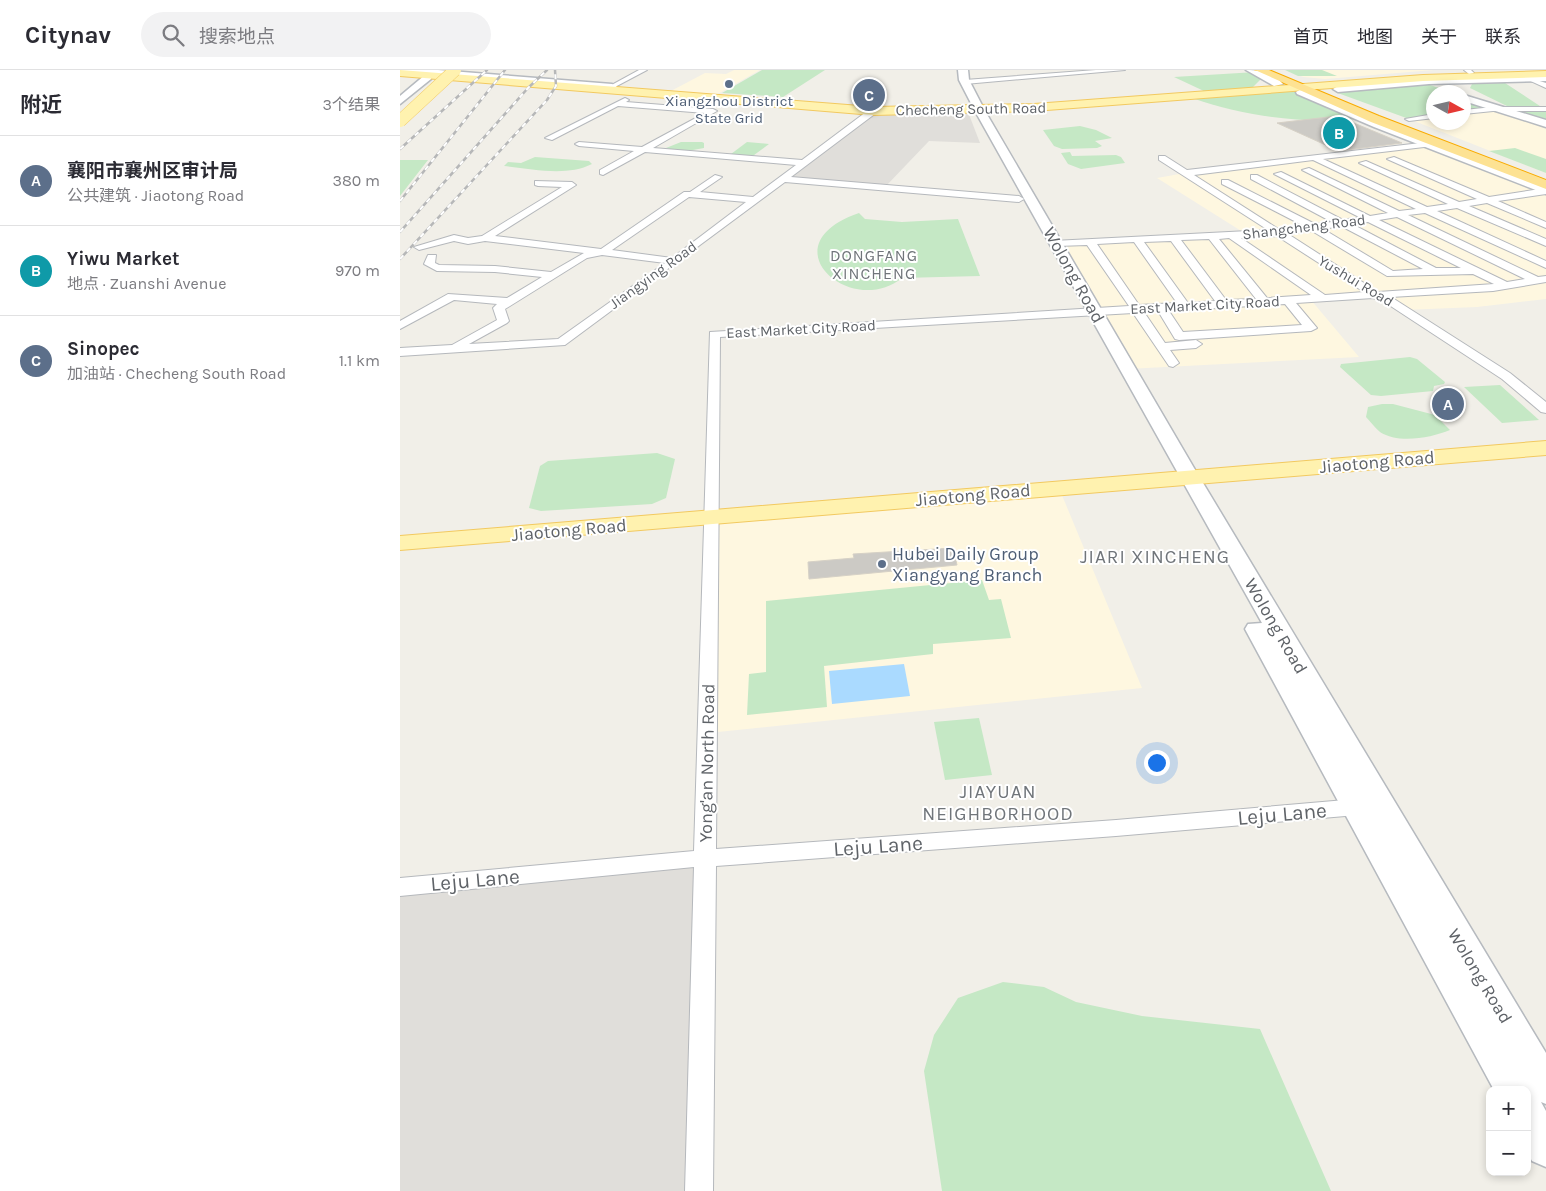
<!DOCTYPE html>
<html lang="zh">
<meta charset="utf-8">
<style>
body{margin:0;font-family:Karla,"Noto Sans SC",sans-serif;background:#f2f2f3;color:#2b2b33}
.controls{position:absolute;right:15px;bottom:15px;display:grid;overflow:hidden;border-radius:10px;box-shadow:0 2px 8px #0003}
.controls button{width:45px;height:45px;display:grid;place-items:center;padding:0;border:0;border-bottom:1px solid #e1e1e2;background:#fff;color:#2b2b33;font:25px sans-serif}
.compass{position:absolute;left:1026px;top:15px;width:45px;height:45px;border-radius:50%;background:#fff;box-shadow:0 2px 8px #0003;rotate:98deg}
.you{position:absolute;left:756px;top:692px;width:18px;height:18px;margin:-12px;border:4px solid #fff;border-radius:50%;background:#1a73e8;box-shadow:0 0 0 8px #1a73e833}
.badge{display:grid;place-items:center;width:32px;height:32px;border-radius:50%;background:#0b8043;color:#fff;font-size:16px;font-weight:700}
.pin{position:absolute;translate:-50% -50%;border:2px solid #fff;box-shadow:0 1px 5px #0006}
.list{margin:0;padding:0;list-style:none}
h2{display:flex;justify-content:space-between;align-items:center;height:65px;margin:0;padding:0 20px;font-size:21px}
h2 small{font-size:16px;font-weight:400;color:#7c7c81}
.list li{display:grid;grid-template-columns:32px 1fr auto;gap:15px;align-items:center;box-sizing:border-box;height:90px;padding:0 20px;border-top:1px solid #e1e1e2}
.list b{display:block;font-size:19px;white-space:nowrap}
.list p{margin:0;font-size:16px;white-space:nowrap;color:#7c7c81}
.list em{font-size:16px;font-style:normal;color:#7c7c81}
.icon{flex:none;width:28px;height:28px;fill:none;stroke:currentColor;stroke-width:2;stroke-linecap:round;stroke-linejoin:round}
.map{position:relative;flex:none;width:1146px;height:1121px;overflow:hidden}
header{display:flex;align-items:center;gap:30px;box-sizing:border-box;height:70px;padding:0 25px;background:#fff;border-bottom:1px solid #e1e1e2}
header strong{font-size:24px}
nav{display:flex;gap:28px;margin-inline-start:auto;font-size:18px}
.search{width:350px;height:45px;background:#f2f2f3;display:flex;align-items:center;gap:12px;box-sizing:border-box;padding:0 18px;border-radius:28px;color:#7c7c81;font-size:19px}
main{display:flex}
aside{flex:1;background:#fff}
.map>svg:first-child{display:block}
.commercial{fill:#fef7e0}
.industrial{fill:#e0deda}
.green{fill:#c5e8c5}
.water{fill:#aadaff}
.building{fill:#cccac5;stroke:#d6d1c6}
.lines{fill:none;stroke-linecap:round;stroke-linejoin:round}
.street-casing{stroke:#b5b8bc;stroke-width:2}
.secondary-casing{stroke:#b6babf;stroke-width:3}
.primary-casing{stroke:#f2c960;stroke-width:2}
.highway-casing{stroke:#f9ab00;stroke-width:2}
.street{fill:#fff;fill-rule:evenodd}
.secondary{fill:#fff;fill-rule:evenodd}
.primary{fill:#fff2af;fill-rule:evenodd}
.highway{fill:#fde293;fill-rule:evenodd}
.rail-casing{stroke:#b6b7b8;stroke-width:2.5}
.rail{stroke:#fff;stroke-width:2;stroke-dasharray:5;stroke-linecap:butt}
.primary-bridge-casing{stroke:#f2c960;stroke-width:13;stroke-linecap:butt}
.primary-bridge{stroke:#fff2af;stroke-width:12}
.service-dot{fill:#5c6f8a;stroke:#fff;stroke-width:2}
.labels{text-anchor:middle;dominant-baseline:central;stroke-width:4;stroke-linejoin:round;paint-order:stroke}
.far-service-label{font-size:15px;fill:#4e5e75;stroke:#fff}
.far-street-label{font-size:15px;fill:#5f6368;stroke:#fff}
.far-neighbourhood-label{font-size:16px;letter-spacing:1px;fill:#70757a;stroke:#fff}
.street-label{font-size:18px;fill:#5f6368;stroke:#fff}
.service-label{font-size:18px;fill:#4e5e75;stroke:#fff;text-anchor:start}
.neighbourhood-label{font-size:19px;letter-spacing:1px;fill:#70757a;stroke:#fff}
.near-street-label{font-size:21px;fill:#5f6368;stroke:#fff}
</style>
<header>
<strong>Citynav</strong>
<div class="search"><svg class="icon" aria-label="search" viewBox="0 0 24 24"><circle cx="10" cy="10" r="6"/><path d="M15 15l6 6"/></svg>搜索地点</div>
<nav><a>首页</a><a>地图</a><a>关于</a><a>联系</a></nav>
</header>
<main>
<aside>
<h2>附近<small>3个结果</small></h2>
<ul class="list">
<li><span class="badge" style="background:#5c6f8a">A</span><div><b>襄阳市襄州区审计局</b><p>公共建筑 · Jiaotong Road</p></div><em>380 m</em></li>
<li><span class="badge" style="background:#0f9aa8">B</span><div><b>Yiwu Market</b><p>地点 · Zuanshi Avenue</p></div><em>970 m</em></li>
<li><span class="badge" style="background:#5c6f8a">C</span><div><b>Sinopec</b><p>加油站 · Checheng South Road</p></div><em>1.1 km</em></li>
</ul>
</aside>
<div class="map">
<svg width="1146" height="1121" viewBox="0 0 1146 1121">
<rect width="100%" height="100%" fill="#f1efe8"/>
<g class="commercial">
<polygon points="334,0 360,0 316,25 269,22 305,3 326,4"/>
<polygon points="887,0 1034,0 925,9 903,7"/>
<polygon points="1093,39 1146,54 1146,103 1009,49 1033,46 1034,52 1064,52 1064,42"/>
<polygon points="1027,74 1146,120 1146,229 1077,237 1004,240 977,226 911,230 959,287 727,299 657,173 846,164 757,108 785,103"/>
<polygon points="659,418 742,618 308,663 312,448"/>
</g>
<g class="industrial">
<polygon points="474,42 568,42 580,73 529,71 485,117 388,109"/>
<polygon points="306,788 299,1121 0,1121 0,817"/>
</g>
<g class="green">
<polygon points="362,0 425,0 383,27 322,23"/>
<polygon points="885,0 922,0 937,6 898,6"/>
<polygon points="856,2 864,6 851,19 806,22 774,7"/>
<polygon points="1022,12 1050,22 1034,22 1033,46 1009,49 935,22 938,19"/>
<polygon points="1105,13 1146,40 1146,54 1093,39 1064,42 1064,28 1093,39 1111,38 1070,18 1072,14"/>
<path d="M882,21L901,22L955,49C901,54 843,46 792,28Z"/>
<polygon points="680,56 696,60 712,68 695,71 702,76 697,78 662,79 654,76 643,60"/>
<polygon points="281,72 302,72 304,73 304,78 282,82 266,78"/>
<polygon points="347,72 369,74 350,88 327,87"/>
<polygon points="1115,78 1146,89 1146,103 1089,81"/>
<polygon points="670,82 672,86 716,85 721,87 725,93 681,99 668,94 661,83"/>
<path d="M135,87L189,91L192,94C166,107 133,99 104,96L108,92L121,93Z"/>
<polygon points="0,90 28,90 0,126"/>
<path d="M459,143L465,149L502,152L558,149L580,206L502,208C451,249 366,175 459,143Z"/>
<polygon points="1010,287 1017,289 1045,312 1044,314 1034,316 1033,321 981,326 971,325 940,297 941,294"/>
<polygon points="1100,315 1139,350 1102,353 1064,317"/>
<path d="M982,334H993L1035,345L1050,360C1031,368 998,374 980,362C975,358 970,351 966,347L968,337Z"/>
<polygon points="257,383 275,389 266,428 252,434 141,441 129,438 140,396 148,391"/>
<polygon points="582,510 589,530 601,529 611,568 533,574 533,584 424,596 427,637 347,645 349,604 366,602 366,531"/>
<polygon points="579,648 592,705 545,710 534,652"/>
<polygon points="603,912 644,917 676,932 742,946 860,959 931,1121 542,1121 524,1001 534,965 558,928"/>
</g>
<polygon class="water" points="504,594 510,626 432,634 429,601"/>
<g class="building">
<polygon points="937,46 1002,73 939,81 877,53"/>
<polygon points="553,478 557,495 409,509 408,492 454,488 453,484"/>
</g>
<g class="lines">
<defs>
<g id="street">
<polygon points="239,0 247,0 213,18 208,17"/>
<polygon points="696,0 725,0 565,14 562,12 565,10"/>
<polygon points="1064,0 1071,0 1074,3 1069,4"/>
<polygon points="1124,6 1146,13 1146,18 1124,8"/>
<path d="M225,28L229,30L226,32L313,39L317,41L253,78L402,90L470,39H476V43L391,107L619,126L624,129L619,132L385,112L165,275L0,286V278L52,275L97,250L93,238L97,234L54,230L0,259V251L48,224L107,228L142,207L95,202L37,201L24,194L28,185H36L35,193L39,195L95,196L151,202L184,183L85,171L68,174L54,171L19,180L14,177L54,165L68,168L82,166L162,117L138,116L135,115V111L172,112L176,115L95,166L201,179L284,122H290L315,105L322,107L300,122L353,127L396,95L245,82L203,105L200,104V100L234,81L179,76L175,74L179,72L242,77L305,43L218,36L152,70L145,68ZM289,127L346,132L272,188L212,180ZM202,185L265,193L158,269L69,274L107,253L109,251L105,239L187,188Z"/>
<polygon points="1093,37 1146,37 1146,41 1093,41 1064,44 1064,40"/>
<polygon points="1034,44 1034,48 1009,51 1005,49"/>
<path d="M1038,71H1041V75L923,89L1027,137L1048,134L959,93L966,91L1059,132L1077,129L987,89L994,87L1089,127L1146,118V124L1098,131L1146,152V158L1087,133L1069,136L1146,169V176L1057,138L1037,141L1146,191V198L1025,143L1008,145L1138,207L1146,206V212L1093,221L991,227L1110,303L1146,332V343L1141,342L1102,309L986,233L973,228L896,233L917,258L911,261L779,270L775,269L758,241L744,242L765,273L796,270L802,274L796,278L770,280L779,293L773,297L769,296L733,243L320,267L316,779L716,750L957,729L964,732L967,737L964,742L957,745L716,766L316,796L313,1121H285L294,797L0,826V808L294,781L310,262L729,236L687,175L657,176L653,175V171L868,160L759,90V86H765L787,100ZM913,90L1016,139L999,141L909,98L902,100L988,143L970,146L881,102L874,104L959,147L943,150L857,105H851V109L932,152L915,154L828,110H822V114L904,156L880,160L794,105ZM997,147L1125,209L1107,212L979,150ZM968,152L1061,198H1036L952,154ZM941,156L1023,199L993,201L923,159ZM912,161L987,206L1073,204L1094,214L978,222L888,164ZM877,166L964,222L925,225L841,168ZM829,168L911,225L867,228L819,169ZM809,169L856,229L826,230L781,170ZM771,171L815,231L788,233L744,172ZM734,172L777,233L739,235L697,174ZM885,234L902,255L783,262L769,241Z"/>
</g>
<g id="secondary">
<polygon points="0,0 38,0 212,14 217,17 212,20 32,5 31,9 0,34 0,26 25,5 2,3"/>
<polygon points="558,0 568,0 569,10 585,41 794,398 1146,983 1146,1034 1141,1032 1146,1041 1146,1097 1132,1091 1127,1082 1127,1020 1094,1020 845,559 848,554 862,553 575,41 559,10"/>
<path d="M846,0C860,0 874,3 883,14L874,16Z"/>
<polygon points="1146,5 1146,11 1029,14 938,22 933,19 938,16 1029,8"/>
<polygon points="901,19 1146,116 1146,124 974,57 897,24 896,22"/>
<polygon points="1064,25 1146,50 1146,57 1064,31"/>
</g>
<g id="primary">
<polygon points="0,0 473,37 634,34 1023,5 1146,1 1146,7 1023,11 634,41 473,45 0,6"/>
<polygon points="1146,371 1146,385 0,480 0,466"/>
</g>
<polygon id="highway" points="855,0 869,0 979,46 1146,110 1146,119 971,52"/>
</defs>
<use href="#street" class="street-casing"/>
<use href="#secondary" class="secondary-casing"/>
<use href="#primary" class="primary-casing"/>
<use href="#highway" class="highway-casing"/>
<use href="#street" class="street"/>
<use href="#secondary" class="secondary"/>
<use href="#primary" class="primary"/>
<use href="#highway" class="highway"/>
<defs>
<g id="rail">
<polyline points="0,79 87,0"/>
<polyline points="0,131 105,0"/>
<polyline points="0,162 128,18 147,0"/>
<polyline points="0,189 147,30 156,16 155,0"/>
</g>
</defs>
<use href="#rail" class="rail-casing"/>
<use href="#rail" class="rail"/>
<defs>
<polyline id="primary-bridge" points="0,51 55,0"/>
</defs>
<use href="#primary-bridge" class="primary-bridge-casing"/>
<use href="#primary-bridge" class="primary-bridge"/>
</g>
<g class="service-dot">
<circle cx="329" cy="14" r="5"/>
<circle cx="482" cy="494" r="5"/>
</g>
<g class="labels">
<g class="far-service-label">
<text x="329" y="31">Xiangzhou District<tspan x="329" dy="17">State Grid</tspan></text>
</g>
<g class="far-street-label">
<text transform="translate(571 39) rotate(-1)">Checheng South Road</text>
<text transform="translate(904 157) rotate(-7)">Shangcheng Road</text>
<text transform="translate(253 205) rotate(-36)">Jiangying Road</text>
<text transform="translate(956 211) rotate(31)">Yushui Road</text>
<text transform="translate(805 235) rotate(-3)">East Market City Road</text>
<text transform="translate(401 259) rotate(-3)">East Market City Road</text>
</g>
<g class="far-neighbourhood-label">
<text x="474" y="185">DONGFANG<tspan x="474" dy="18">XINCHENG</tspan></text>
</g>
<g class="street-label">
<text transform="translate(674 205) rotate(61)">Wolong Road</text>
<text transform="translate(977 392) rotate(-5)">Jiaotong Road</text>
<text transform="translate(573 425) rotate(-5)">Jiaotong Road</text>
<text transform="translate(169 460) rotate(-5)">Jiaotong Road</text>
<text transform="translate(876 556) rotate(60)">Wolong Road</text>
<text transform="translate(307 693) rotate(-89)">Yong'an North Road</text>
<text transform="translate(1080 906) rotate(59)">Wolong Road</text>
</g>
<g class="service-label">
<text x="492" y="484">Hubei Daily Group<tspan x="492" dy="21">Xiangyang Branch</tspan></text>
</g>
<g class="neighbourhood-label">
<text x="755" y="487">JIARI XINCHENG</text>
<text x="598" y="722">JIAYUAN<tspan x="598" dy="22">NEIGHBORHOOD</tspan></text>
</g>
<g class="near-street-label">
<text transform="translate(882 744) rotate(-5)">Leju Lane</text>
<text transform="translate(478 776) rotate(-4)">Leju Lane</text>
<text transform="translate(75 810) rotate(-5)">Leju Lane</text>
</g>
</g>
</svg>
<div class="controls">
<button>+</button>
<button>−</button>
</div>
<svg class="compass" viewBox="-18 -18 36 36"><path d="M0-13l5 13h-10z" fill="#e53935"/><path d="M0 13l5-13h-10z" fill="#7c7c81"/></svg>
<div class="you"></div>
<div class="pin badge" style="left:1048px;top:334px;background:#5c6f8a">A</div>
<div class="pin badge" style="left:939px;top:63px;background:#0f9aa8">B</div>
<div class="pin badge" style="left:469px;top:25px;background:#5c6f8a">C</div>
</div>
</main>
